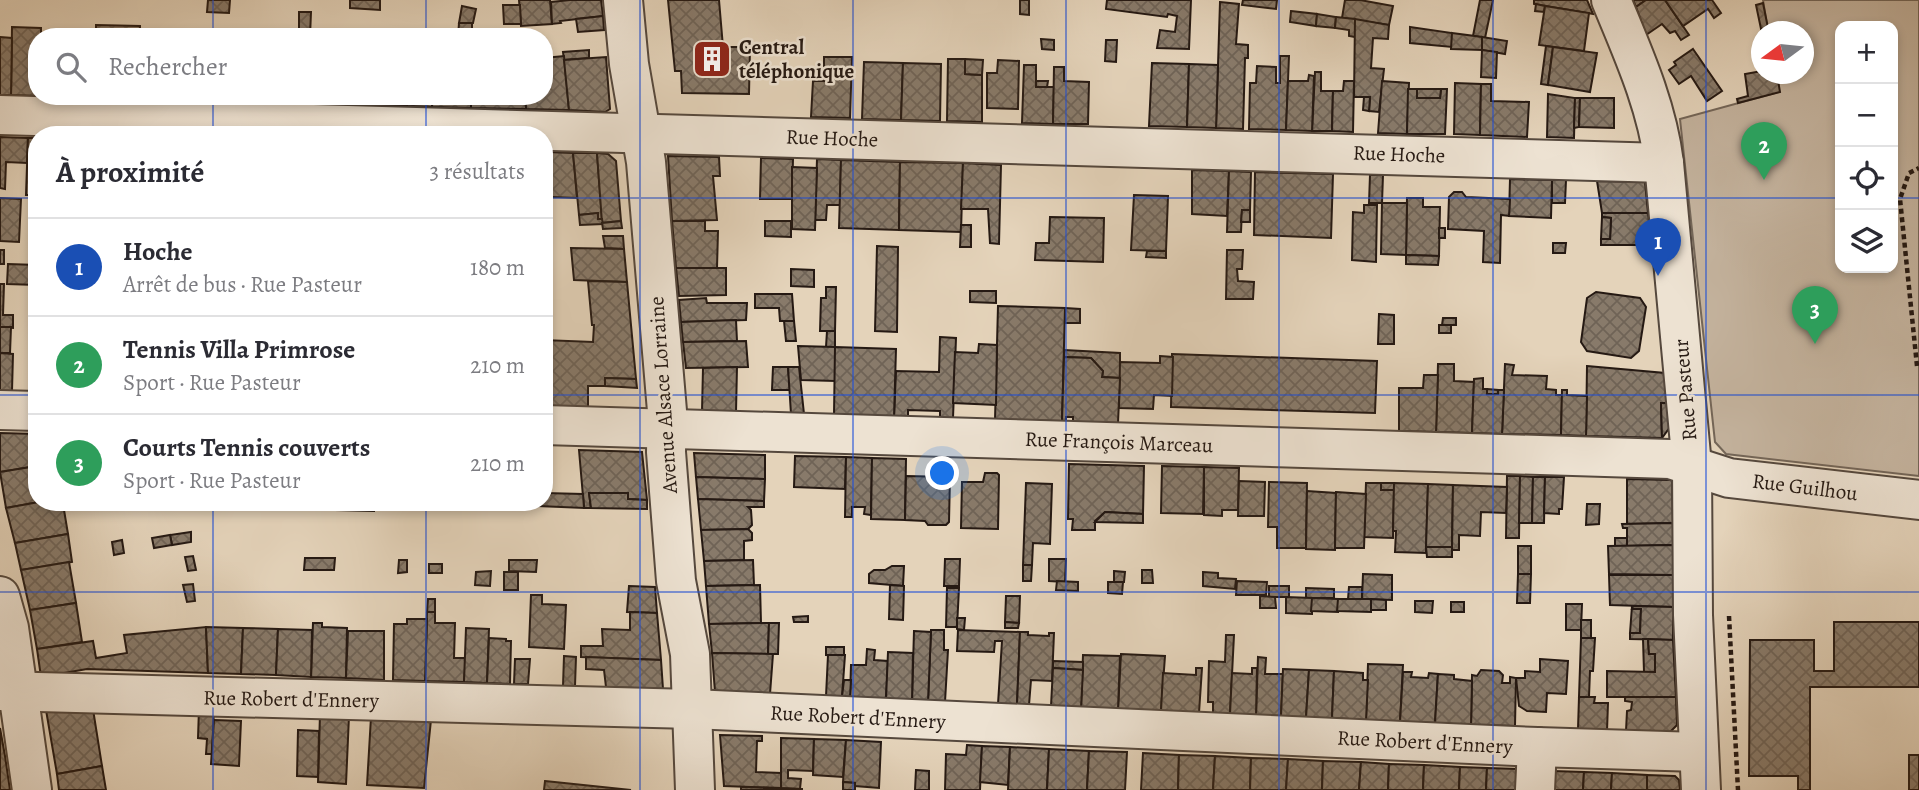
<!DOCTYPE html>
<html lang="fr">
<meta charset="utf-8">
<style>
body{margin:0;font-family:Alegreya,serif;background:#f7f7f7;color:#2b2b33}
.controls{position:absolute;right:21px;top:21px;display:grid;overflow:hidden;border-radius:14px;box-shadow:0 4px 10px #0003}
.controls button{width:63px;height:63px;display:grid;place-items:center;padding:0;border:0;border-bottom:2px solid #e1e1e2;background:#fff;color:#2b2b33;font:35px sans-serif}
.compass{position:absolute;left:1751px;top:21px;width:63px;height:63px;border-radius:50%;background:#fff;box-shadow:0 4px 10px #0003;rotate:255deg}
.you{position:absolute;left:943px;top:474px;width:24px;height:24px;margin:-18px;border:5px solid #fff;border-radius:50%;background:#1a73e8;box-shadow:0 0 0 10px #1a73e833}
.badge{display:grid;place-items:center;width:46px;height:46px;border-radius:50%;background:#0b8043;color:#fff;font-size:23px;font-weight:700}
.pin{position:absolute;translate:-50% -58px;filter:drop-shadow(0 2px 4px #0008)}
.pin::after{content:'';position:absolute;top:37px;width:24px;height:21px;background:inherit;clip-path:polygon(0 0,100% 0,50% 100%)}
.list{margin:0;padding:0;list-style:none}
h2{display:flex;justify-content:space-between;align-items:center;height:91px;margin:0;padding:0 28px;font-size:30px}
h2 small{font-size:23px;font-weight:400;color:#7c7c81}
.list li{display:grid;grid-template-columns:46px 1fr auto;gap:21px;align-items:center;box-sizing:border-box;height:98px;padding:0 28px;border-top:2px solid #e1e1e2}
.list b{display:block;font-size:26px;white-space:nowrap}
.list p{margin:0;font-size:23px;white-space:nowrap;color:#7c7c81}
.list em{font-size:23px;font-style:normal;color:#7c7c81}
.icon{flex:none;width:38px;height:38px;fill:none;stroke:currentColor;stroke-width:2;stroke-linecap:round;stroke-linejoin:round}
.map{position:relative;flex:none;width:1919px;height:790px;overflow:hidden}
.search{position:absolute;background:#fff;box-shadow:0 4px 10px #0003;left:28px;top:28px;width:525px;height:77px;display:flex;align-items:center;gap:18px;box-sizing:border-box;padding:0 24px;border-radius:28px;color:#7c7c81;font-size:26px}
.panel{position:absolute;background:#fff;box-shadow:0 4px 10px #0003;left:28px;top:126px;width:525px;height:385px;border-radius:28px}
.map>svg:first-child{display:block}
.grass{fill:#c4b39e;stroke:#746658;stroke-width:2;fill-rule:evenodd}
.building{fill:url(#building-cross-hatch);stroke:#251913;stroke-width:2}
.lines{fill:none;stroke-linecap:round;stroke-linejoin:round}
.minor-casing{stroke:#55483d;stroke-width:42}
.path{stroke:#251913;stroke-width:4.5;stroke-dasharray:5 3.5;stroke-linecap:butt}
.minor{stroke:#ede2d2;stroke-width:38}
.grid{fill:none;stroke:#1d4ed8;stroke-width:2;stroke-opacity:0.55}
.labels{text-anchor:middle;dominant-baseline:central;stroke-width:5;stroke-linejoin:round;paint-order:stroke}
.poi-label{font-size:21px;font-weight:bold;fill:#251913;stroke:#ede2d2;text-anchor:start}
.street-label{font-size:21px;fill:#251913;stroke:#ede2d2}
</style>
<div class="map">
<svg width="1919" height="790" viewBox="0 0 1919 790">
<defs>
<pattern id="building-cross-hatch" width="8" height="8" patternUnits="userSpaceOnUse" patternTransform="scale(1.75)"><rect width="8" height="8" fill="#887a6a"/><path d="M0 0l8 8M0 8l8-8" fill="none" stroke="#6f6356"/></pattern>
</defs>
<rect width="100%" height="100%" fill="#e4d3ba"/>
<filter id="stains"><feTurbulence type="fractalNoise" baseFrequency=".00286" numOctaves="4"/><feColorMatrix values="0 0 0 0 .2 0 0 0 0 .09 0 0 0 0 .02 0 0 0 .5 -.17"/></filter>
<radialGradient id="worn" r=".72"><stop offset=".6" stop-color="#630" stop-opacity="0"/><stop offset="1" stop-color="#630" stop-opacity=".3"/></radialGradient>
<path class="grass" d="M1763,0H1919V476L1726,454L1715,442L1680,119L1779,92L1776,74H1804V32L1768,31ZM1840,26H1893V268H1840Z"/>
<g class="building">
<polygon points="208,0 230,0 229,13 207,12"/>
<polygon points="350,0 380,0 380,10 350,8"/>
<polygon points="519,0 550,0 552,24 521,26"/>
<polygon points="570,0 601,0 603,16 560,21 561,23 552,24 551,2"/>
<polygon points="668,0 719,0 723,47 750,47 749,94 682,93 681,71 675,71"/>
<polygon points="1020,0 1029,0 1029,15 1020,14"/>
<polygon points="1107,0 1191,0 1189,49 1157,48 1160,30 1175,32 1177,16 1168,14 1167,17 1106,9"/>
<polygon points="1243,0 1277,0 1276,9 1242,5"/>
<polygon points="1345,0 1360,0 1393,6 1389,25 1342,18"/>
<polygon points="1480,0 1493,0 1485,38 1473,36"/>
<polygon points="1534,0 1587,0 1593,14 1534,4"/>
<polygon points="1633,0 1646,0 1636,7"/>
<polygon points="1646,0 1665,0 1689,35 1681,40 1675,31 1670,33 1662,24 1646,35 1636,7"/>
<polygon points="1665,0 1712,0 1721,13 1714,18 1708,9 1683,26"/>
<polygon points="1220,2 1239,4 1236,44 1248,45 1248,58 1245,58 1243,129 1216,128"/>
<polygon points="1763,3 1768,28 1761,29 1756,5"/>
<polygon points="1536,4 1545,6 1544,12 1535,11"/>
<polygon points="503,5 520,5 521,24 504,24"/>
<polygon points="462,6 476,9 473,23 459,23"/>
<polygon points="1545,6 1589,13 1584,51 1539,45"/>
<polygon points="1291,11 1317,14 1316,26 1290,22"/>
<polygon points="299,12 311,12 310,37 299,36"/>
<polygon points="1317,14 1336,17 1335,28 1316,26"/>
<polygon points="603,16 604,30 578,32 576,19"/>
<polygon points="1336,17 1355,19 1355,37 1349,36 1349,30 1335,28"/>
<polygon points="1355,19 1389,25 1388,39 1373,38 1371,68 1384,69 1379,112 1369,111 1370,97 1354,97"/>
<polygon points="459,23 472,23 472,37 458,37"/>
<polygon points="96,25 140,26 140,37 96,37"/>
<polygon points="12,27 41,28 41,37 37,37 37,96 11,95"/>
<polygon points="1410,27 1452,33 1452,47 1410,43"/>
<polygon points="232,32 265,33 264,37 231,37"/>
<polygon points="1452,33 1482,37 1482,50 1451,49"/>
<polygon points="0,37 12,38 11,95 0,95"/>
<polygon points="1482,37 1507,41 1505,54 1482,50"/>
<polygon points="1041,39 1054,40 1054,50 1042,49"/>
<polygon points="1106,40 1117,40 1116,62 1105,61"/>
<polygon points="1546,46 1553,47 1548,85 1541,84"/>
<polygon points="1553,47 1597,53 1590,92 1548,85"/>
<polygon points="1693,49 1722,91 1707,101 1691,76 1679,84 1669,70 1676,65 1674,62"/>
<polygon points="589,50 589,58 564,60 563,52"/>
<polygon points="1482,50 1497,52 1496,78 1481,77"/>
<polygon points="564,56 569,110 526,109 525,96 544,96 544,58"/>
<polygon points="1280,56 1289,56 1286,130 1249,129 1250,83 1256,83 1257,66 1276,67 1276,83 1280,83"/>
<polygon points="606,57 610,109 605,112 569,110 564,60"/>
<polygon points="824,57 852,57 850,118 811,117 813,81 824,81"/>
<polygon points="948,59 965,59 965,74 982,75 982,122 947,121"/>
<polygon points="965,59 983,60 982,75 965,74"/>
<polygon points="998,60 1019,61 1018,109 987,108 987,73 997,73"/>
<polygon points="864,62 903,63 901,120 862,119"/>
<polygon points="903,63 941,64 940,121 901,120"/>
<polygon points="1152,63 1189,64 1187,127 1149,126"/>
<polygon points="1189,64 1218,65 1216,128 1187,127"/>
<polygon points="1024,65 1036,65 1036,87 1054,87 1053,124 1022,123"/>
<polygon points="1054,67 1064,67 1064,81 1089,82 1088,124 1053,124"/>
<polygon points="1762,71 1762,74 1777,74 1780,92 1738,103 1737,99 1748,96 1745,74"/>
<polygon points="1315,72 1321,72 1321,91 1333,91 1332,131 1312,131"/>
<polygon points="1309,75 1314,76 1312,131 1286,130 1288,81 1308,81"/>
<polygon points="1036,81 1048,81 1047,87 1036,87"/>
<polygon points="1344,81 1354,81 1353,132 1332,131 1333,91 1343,91"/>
<polygon points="1382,81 1409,83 1407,134 1378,133"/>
<polygon points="1455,83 1481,84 1480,135 1454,134"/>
<polygon points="1481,84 1491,84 1491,101 1529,102 1527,137 1480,135"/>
<polygon points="1408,89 1417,89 1417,98 1440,98 1441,89 1447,89 1445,134 1407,134"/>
<polygon points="1417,89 1441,89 1440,98 1417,98"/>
<polygon points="1548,94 1575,98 1574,138 1547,137"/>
<polygon points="138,96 176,96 176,100 137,99"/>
<polygon points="176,96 217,96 217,101 176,100"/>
<polygon points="227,96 263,96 262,102 227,101"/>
<polygon points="263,96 297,96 297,103 262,102"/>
<polygon points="297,96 348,96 348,104 297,103"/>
<polygon points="348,96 378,96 377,105 348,104"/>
<polygon points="378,96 407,96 407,106 377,105"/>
<polygon points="407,96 433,96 432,107 407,106"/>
<polygon points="433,96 471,96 471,108 432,107"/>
<polygon points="471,96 525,96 526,109 471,108"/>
<polygon points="1364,97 1370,97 1369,111 1363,110"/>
<polygon points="1575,98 1580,98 1579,127 1574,128"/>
<polygon points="1580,98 1614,98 1614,128 1579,127"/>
<polygon points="0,137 28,138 27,163 6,162 5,189 0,188"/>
<polygon points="28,138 37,138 37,195 26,195"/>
<polygon points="544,152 548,152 547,197 544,197"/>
<polygon points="548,152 573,153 577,198 552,197 551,211 546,211"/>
<polygon points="573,153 597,153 602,219 598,219 598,213 579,215"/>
<polygon points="597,153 608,154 616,161 621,221 602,223"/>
<polygon points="668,156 719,157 720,176 713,176 717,220 672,221"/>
<polygon points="761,158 793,159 792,199 760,199"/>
<polygon points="817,159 841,160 840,205 827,205 826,220 815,220"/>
<polygon points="841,160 900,162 899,230 839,228"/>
<polygon points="900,162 963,163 961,232 899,230"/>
<polygon points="963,163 1001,165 999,244 990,243 988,209 961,209"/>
<polygon points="792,167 817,168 815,230 792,229"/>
<polygon points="1192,170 1229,171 1227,216 1192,214"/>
<polygon points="1229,171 1251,172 1250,210 1242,210 1241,232 1227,232"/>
<polygon points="1255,172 1333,174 1331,238 1254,235"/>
<polygon points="1370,175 1383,175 1382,203 1369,203"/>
<polygon points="1510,179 1552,180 1551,218 1509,216"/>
<polygon points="1552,180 1566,180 1565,203 1552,203"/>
<polygon points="1597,181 1645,182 1648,213 1602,213"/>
<polygon points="1454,192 1462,192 1466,197 1510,199 1509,216 1501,215 1500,263 1483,262 1484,231 1448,229 1449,197"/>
<polygon points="1134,195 1168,196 1166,251 1131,250"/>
<polygon points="0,198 21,199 19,242 0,241"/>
<polygon points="1407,198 1423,198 1423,207 1440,207 1439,256 1406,255"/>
<polygon points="1382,203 1407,203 1406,255 1381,254"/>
<polygon points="1364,205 1377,205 1376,262 1352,260 1353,212 1364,213"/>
<polygon points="1242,210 1250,210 1250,222 1241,222"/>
<polygon points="598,213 598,219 602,219 603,224 580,225 579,215"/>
<polygon points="1602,213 1648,213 1652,245 1601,245 1601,239 1610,239 1611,218 1602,217"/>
<polygon points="1050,217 1104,218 1103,262 1035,260 1036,243 1049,243"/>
<polygon points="1602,217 1611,218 1610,239 1601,239"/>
<polygon points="621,221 622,228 603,229 602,223"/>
<polygon points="672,221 705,221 705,231 718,231 717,268 676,268"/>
<polygon points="765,221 791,221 791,237 765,236"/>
<polygon points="961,225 971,225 971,247 960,247"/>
<rect x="1439" y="228" width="6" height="10"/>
<polygon points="603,236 623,236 624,249 605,248"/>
<polygon points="1553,243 1566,243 1565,253 1553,253"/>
<polygon points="877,246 898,247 897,332 875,331"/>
<polygon points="571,248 624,249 627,282 574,280"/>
<rect x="0" y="250" width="4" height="14"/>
<polygon points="1227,250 1243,250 1242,269 1237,269 1238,281 1254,282 1253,299 1226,299"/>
<polygon points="1147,251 1166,251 1166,258 1146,257"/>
<polygon points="1406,255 1439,256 1438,265 1406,264"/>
<polygon points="8,264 37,265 37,285 7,284"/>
<polygon points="676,268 726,268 726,295 679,296"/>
<polygon points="791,269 814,270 814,287 791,286"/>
<polygon points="588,281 627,282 636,379 605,378 605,386 588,386 588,409 544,407 544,340 593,342 594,325 592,325"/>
<polygon points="0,284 4,284 3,315 13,315 13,328 0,327"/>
<polygon points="826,287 836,287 835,331 820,331 821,298 826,298"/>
<polygon points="970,291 996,291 996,303 970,302"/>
<polygon points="1596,292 1640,298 1646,307 1639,351 1631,358 1587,351 1581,342 1587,298"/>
<polygon points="755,294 792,294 794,321 780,321 779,308 755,308"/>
<polygon points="706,298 707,303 747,303 746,320 681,322 679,300"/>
<polygon points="998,306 1065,308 1062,421 995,420"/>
<polygon points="1065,308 1080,309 1080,323 1065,323"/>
<polygon points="1379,314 1394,315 1394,344 1378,344"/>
<polygon points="1443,318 1456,318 1456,325 1442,325"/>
<polygon points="736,320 737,341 683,342 681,322"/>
<polygon points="784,321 794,321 796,341 786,341"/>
<rect x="1439" y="325" width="12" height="8"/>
<polygon points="0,327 11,327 10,353 0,353"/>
<polygon points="35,328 37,328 37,348 34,348"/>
<polygon points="827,331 835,331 835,347 826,347"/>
<polygon points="940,337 956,338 953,418 940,418 940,411 908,410 908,417 894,417 896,371 939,372"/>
<polygon points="746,341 748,367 686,368 683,342"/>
<polygon points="979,344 997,345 996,405 953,403 955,352 978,353"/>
<polygon points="798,346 835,347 835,381 801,380"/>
<polygon points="835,347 896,349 894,417 834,415"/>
<polygon points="1064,350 1120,353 1120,378 1102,377 1103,371 1091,358 1064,357"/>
<polygon points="0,353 13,354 12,391 0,391"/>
<polygon points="1172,354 1377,361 1375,413 1171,407"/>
<polygon points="1160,356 1173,357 1172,396 1154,395 1153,409 1119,408 1120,362 1160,363"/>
<polygon points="1064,357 1091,358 1103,371 1102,377 1120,378 1118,423 1073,422 1073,417 1066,417 1066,421 1062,421"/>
<polygon points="1438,364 1454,364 1454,381 1474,382 1472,433 1436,432"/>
<polygon points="1505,364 1514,365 1512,375 1547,376 1546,389 1556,390 1556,395 1562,395 1561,435 1502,434"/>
<polygon points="1587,366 1665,373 1667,403 1661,403 1662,438 1586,436"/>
<polygon points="737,367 736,412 702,411 703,368"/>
<polygon points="773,367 788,367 790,390 772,390"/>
<polygon points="788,367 799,367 804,414 791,414"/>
<polygon points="1424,375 1438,375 1436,432 1399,431 1399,388 1423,388"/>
<polygon points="605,378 636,379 637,388 605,386"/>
<polygon points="1483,378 1483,389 1487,389 1487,394 1498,394 1498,390 1504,390 1502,434 1472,433 1474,379"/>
<polygon points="1487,389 1498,390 1498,394 1487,394"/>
<polygon points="1562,390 1567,390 1567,395 1587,396 1586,436 1561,435"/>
<polygon points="1661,403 1667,403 1670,427 1662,438"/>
<polygon points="0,433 37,434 37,466 0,472"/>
<polygon points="579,450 642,452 647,500 628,499 628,493 589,493 591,508 584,508"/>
<polygon points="694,453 765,455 765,479 696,477"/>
<polygon points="795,456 846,457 845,489 794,487"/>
<polygon points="846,457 872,458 871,515 864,514 865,507 852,507 852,517 845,517"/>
<polygon points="872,458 906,459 905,520 871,519"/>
<polygon points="1069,464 1144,466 1143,514 1105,512 1095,521 1095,530 1072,530 1073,519 1068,519"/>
<polygon points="37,466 37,502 39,502 6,508 0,472"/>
<polygon points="1162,466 1204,467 1203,514 1161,513"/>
<polygon points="1204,467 1239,468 1238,510 1222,510 1222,516 1204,515"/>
<polygon points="985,473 997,473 999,475 998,529 961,528 962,482 983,482"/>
<polygon points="906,476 950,477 949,522 946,525 928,525 925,521 905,520"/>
<polygon points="1507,476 1520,476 1519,538 1506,538"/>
<polygon points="1520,476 1533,477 1532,523 1519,523"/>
<polygon points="696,477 765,479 764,501 698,499"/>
<polygon points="1533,477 1545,477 1544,523 1532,523"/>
<polygon points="1545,477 1564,477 1562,509 1559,509 1559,514 1544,513"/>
<polygon points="1627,479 1672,480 1673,523 1627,524"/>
<polygon points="1239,481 1265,482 1264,516 1238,516"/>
<polygon points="1269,482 1307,483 1306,548 1277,548 1277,527 1268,527"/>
<polygon points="1026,483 1052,484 1050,544 1033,543 1032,565 1023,565"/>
<polygon points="1366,483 1381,483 1381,490 1394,490 1393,538 1364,537"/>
<rect x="1381" y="483" width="13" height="7"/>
<polygon points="1394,483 1428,484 1426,553 1395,552 1396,531 1393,531"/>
<polygon points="1428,484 1453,485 1452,547 1426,547"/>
<polygon points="1453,485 1507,487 1506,513 1481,512 1480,536 1459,535 1459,550 1452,550"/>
<polygon points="1307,491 1336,493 1335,550 1306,549"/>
<polygon points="1336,492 1366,494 1364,548 1335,548"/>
<polygon points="544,493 583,494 584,508 538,506 538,502 544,502"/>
<polygon points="589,493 628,493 628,499 647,500 647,509 591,508"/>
<polygon points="698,499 764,501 764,507 748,507 751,510 752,525 748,529 701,530"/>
<polygon points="39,502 81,502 81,506 64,510 68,534 15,543 6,508"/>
<polygon points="336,502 374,502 374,511 336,510"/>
<polygon points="374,502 408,502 408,508 374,507"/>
<polygon points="476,502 511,502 510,505 476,505"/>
<polygon points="1587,504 1600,504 1599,524 1586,525"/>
<polygon points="1105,512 1143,514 1143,523 1095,522"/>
<polygon points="1673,523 1673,545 1627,546 1627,528 1623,528 1622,524"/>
<polygon points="748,529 752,533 752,540 744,541 744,560 704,561 701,530"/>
<polygon points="191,532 191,542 172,545 170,535"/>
<polygon points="68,534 72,562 21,570 15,543"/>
<polygon points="170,535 172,545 154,548 152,538"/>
<rect x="1615" y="538" width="12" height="8"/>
<polygon points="122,540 124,553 114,555 112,542"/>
<polygon points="1673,545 1673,575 1609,574 1608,546"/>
<rect x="1518" y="546" width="13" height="28"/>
<polygon points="1426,547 1452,547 1452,557 1427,557"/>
<polygon points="193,556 196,570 188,571 185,557"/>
<polygon points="305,558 335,558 334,570 304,570"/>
<polygon points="945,559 960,559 959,586 944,586"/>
<polygon points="1049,559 1066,559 1065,582 1049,581"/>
<polygon points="399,560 407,560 407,572 398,573"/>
<polygon points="509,560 537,560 536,572 509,571"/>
<polygon points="753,560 754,585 706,586 704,561"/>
<polygon points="69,562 76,603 30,610 21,570"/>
<rect x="429" y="564" width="13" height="9"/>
<polygon points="1023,565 1032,565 1031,581 1023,581"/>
<polygon points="892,566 904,566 903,586 869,583 869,574 874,570 885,570"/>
<polygon points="1142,570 1152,570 1153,583 1142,583"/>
<polygon points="491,571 490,586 475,585 476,572"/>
<polygon points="1114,571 1125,572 1124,582 1114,582"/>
<rect x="504" y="572" width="14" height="18"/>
<polygon points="1203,572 1218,573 1218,578 1236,579 1235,589 1203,586"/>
<polygon points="1363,574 1392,575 1392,600 1362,599"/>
<polygon points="1518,574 1531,574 1530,603 1517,603"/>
<polygon points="1609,575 1673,575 1673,607 1610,605"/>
<polygon points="1057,581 1078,582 1078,591 1056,590"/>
<polygon points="1237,581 1267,582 1266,595 1236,595"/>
<polygon points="1108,582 1123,582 1122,594 1108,593"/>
<polygon points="193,584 195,601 187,602 183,585"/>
<polygon points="760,585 761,623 709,624 706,586"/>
<polygon points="890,585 904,586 903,620 889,619"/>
<polygon points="629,586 655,587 657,613 627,612"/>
<rect x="1269" y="586" width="20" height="11"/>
<polygon points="1349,587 1362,587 1362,599 1348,599"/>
<polygon points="947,588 959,588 957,627 946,627"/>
<polygon points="1306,588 1334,589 1334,598 1306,598"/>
<polygon points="531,595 542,595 542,604 566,605 564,649 529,647"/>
<polygon points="1006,596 1020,596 1019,623 1005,622"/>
<polygon points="1260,596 1275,597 1276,608 1260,608"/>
<polygon points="1286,597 1312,598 1312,614 1286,613"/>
<polygon points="1312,598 1338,599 1338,612 1311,611"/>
<polygon points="428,599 435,599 435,612 427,612"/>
<polygon points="1338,599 1371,599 1371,612 1337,611"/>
<polygon points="1371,599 1386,600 1386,610 1371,610"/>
<polygon points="1415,601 1433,601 1432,613 1415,612"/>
<rect x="1451" y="602" width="13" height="10"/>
<polygon points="76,603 82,642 37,649 30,610"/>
<polygon points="1566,604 1582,604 1581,630 1566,630"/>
<polygon points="1632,606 1632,609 1641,609 1640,633 1630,633"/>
<polygon points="1633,606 1673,607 1673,640 1630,639 1630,633 1640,633 1641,609 1632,609"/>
<polygon points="427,612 435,612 435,623 455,623 454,658 466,658 464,682 425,681"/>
<polygon points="630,612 657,613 661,660 581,657 581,646 603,646 602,629 630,630"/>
<polygon points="808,616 808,622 794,622 793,617"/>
<polygon points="957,618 965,618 964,630 957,629"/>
<polygon points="407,619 427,619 425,681 393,680 394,624 407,624"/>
<polygon points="1581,620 1591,620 1591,639 1581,638"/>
<polygon points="1005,622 1019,623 1018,628 1005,628"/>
<polygon points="1834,622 1919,622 1919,687 1810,687 1810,790 1798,790 1798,776 1749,776 1750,640 1814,640 1814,671 1834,671"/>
<polygon points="313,623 322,623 322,627 347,628 346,678 311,677"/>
<polygon points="769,623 768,654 712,653 709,624"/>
<polygon points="769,623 779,623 778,654 768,654"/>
<polygon points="206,627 208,673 87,669 41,677 37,649 93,641 96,658 127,653 124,635"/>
<polygon points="206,627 243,628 241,674 208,673"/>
<polygon points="243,628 278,629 276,675 241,674"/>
<polygon points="466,628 489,629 487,683 464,682"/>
<polygon points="278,629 312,630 311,677 276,675"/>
<polygon points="931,630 944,630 944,650 948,650 945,702 928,701"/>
<polygon points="958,630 1020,632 1017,705 998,704 1002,641 995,641 994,652 957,651"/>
<polygon points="348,631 384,631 384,680 346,678"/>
<polygon points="914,631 931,632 928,701 912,700"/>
<polygon points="1020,632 1028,632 1028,635 1049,636 1049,633 1054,633 1052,681 1031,680 1029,705 1017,705"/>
<polygon points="1226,635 1234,635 1230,714 1213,713 1213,702 1208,702 1209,661 1225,662"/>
<polygon points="489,638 506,639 506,641 511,641 510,684 487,683"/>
<polygon points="1581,638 1595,638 1593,671 1590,671 1589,697 1579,697"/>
<polygon points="1643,639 1648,639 1649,654 1655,654 1655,672 1644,672"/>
<polygon points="1648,639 1673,640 1676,697 1607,697 1607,671 1655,672 1655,654 1649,654"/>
<polygon points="826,647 844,647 844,656 826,655"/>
<polygon points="867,649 875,650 874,660 888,661 886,699 850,697 851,665 866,665"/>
<polygon points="888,652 913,653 912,700 886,699"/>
<polygon points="712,653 773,654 770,694 715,692"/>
<polygon points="1121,654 1165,656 1161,711 1118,709"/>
<polygon points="828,655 845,655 842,697 826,696"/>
<polygon points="1083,655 1120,656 1118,709 1081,708"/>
<polygon points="564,656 576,657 575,686 563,686"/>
<polygon points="586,657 661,660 663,689 606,687 604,670 586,669"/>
<polygon points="1258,657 1266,658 1265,674 1283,674 1281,716 1256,715"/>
<polygon points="515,659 530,659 528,684 514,684"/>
<polygon points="1540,659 1568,661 1566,694 1547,693 1546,712 1527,711 1519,706 1516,678 1525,678 1525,671 1540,672"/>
<polygon points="1053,661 1083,662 1083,670 1053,668"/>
<polygon points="1368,664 1403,665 1400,722 1366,720"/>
<polygon points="1053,668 1083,670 1081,708 1051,706"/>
<polygon points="1196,668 1202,668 1199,713 1161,711 1163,673 1196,675"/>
<polygon points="1252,668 1257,668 1256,715 1230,714 1232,673 1252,674"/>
<polygon points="1283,669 1309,670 1306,718 1281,716"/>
<polygon points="1309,670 1334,671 1332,718 1306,718"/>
<polygon points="1481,670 1499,671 1503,675 1502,683 1510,683 1510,677 1516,678 1515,726 1471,725 1472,675 1477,676"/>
<polygon points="1334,671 1363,673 1363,680 1368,680 1366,720 1332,718"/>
<polygon points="1403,672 1412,672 1411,677 1428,678 1429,673 1438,674 1435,723 1400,722"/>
<polygon points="1438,674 1454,675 1454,679 1472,681 1471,725 1435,723"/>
<polygon points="844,680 851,680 850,697 842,697"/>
<polygon points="1579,697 1595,697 1594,703 1608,703 1607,731 1578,729"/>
<polygon points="1625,697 1676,697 1677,725 1669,733 1626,731 1627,711 1631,710 1632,702 1625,701"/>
<polygon points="92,703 102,766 57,774 46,710"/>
<polygon points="199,708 214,709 212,754 206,754 207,739 198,738"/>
<polygon points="320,714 349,716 346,784 318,782"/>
<polygon points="371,717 431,720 424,788 367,785"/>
<polygon points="214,720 241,721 239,766 211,764"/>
<polygon points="0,728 5,756 10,790 0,790"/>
<polygon points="298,730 319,731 318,777 297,776"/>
<polygon points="720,735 762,736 762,741 757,741 756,772 781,773 781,788 724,786"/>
<polygon points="781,738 814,739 813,771 788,770 788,778 801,779 800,789 781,788"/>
<polygon points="814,739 846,740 843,777 813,775"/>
<polygon points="846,740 881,742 879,788 855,786 855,783 843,782"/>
<polygon points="967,745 982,746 980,790 945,790 946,754 966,755"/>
<polygon points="982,746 1010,747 1008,785 980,782"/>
<polygon points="1010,747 1049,749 1047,790 1008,790"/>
<polygon points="1049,749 1089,751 1087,790 1047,790"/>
<polygon points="1089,751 1127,752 1125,790 1087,790"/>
<polygon points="1143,753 1179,755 1178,790 1141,790"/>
<polygon points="1179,755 1215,756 1213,790 1178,790"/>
<rect x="1909" y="755" width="10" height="35"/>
<polygon points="1215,756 1251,758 1250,790 1213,790"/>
<polygon points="1251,758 1288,759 1286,790 1250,790"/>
<polygon points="1288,759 1323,761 1322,790 1286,790"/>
<polygon points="1323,761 1361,762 1359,790 1322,790"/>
<polygon points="1361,762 1389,764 1388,790 1359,790"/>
<polygon points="1389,764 1424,765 1423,790 1388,790"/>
<polygon points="1424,765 1460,767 1459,790 1423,790"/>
<polygon points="102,766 106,790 59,790 57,774"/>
<polygon points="1460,767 1487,768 1486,790 1459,790"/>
<polygon points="1487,768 1519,769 1518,790 1486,790"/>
<polygon points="916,770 929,771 929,790 915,790"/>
<polygon points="1552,771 1584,772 1583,790 1551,790"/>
<polygon points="1584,772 1612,773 1611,790 1583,790"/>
<polygon points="1612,773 1647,775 1647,790 1611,790"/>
<polygon points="1647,775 1675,776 1679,780 1680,790 1647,790"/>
<polygon points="545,781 631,790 544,790"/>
<polygon points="843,782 855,783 855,790 843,790"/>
<polygon points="741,787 800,789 803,789 741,790"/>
</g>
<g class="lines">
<defs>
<g id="minor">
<polyline points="623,0 629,64 646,162 667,411 666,452 676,581 690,654 695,790"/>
<path d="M1611,0C1633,53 1657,106 1664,163L1692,466L1693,615L1701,790"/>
<polyline points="0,115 1664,163"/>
<polyline points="0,410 37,411"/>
<polyline points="544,425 1670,459 1729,478 1919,500"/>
<polyline points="0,596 9,628 32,790"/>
<polyline points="0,691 692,709 1537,747 1698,752"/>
<polyline points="1535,790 1537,747"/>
</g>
</defs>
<use href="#minor" class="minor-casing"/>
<g class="path">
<polyline points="1917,366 1900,199 1909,173 1919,168"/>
<polyline points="1729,616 1738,790"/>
</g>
<use href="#minor" class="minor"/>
</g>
<path class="grid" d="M213,0V37M426,0V37M640,0V790M853,0V790M1066,0V790M1279,0V790M1493,0V790M1706,0V790M213,96V135M426,96V135M0,198H37M544,198H1840M1893,198H1919M0,395H37M544,395H1919M213,502V790M426,502V790M0,592H1919"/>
<defs>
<symbol id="building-square" viewBox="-11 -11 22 22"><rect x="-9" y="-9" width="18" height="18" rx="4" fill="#8f2418" stroke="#ede2d2"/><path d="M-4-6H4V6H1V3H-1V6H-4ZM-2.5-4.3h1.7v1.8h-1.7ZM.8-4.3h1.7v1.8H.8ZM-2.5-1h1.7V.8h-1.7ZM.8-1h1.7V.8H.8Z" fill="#fff"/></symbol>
</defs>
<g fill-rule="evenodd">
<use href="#building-square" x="690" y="37" width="44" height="44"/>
</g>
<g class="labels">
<g class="poi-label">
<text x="739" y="47">Central<tspan x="739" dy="24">téléphonique</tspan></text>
</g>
<g class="street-label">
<text transform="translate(832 138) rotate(2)">Rue Hoche</text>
<text transform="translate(1399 154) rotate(2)">Rue Hoche</text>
<text transform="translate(1685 390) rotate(-95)">Rue Pasteur</text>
<text transform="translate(663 395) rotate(-94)">Avenue Alsace Lorraine</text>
<text transform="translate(1119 442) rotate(2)">Rue François Marceau</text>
<text transform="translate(1805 487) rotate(7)">Rue Guilhou</text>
<text transform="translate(291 699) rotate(1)">Rue Robert d'Ennery</text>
<text transform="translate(858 717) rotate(3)">Rue Robert d'Ennery</text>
<text transform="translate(1425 742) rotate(3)">Rue Robert d'Ennery</text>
</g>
</g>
<rect width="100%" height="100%" filter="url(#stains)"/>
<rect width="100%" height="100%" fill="url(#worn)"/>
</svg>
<div class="controls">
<button>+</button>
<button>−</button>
<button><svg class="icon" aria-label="locate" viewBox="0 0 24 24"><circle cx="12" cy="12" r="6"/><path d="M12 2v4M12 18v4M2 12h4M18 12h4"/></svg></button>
<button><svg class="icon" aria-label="layers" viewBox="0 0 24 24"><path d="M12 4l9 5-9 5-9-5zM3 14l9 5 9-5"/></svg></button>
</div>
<svg class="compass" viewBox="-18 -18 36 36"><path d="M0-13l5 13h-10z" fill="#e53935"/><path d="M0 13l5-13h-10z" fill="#7c7c81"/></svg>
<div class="you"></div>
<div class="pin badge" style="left:1658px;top:276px;background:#1a4fb4">1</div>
<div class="pin badge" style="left:1764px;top:180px;background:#2e9e5b">2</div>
<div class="pin badge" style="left:1815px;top:344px;background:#2e9e5b">3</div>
<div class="search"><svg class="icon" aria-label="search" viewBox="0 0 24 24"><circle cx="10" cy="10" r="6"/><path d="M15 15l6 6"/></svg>Rechercher</div>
<section class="panel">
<h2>À proximité<small>3 résultats</small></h2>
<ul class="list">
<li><span class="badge" style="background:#1a4fb4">1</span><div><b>Hoche</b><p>Arrêt de bus · Rue Pasteur</p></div><em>180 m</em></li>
<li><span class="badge" style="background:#2e9e5b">2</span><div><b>Tennis Villa Primrose</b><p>Sport · Rue Pasteur</p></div><em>210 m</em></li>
<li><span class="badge" style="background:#2e9e5b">3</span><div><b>Courts Tennis couverts</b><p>Sport · Rue Pasteur</p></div><em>210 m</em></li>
</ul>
</section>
</div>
